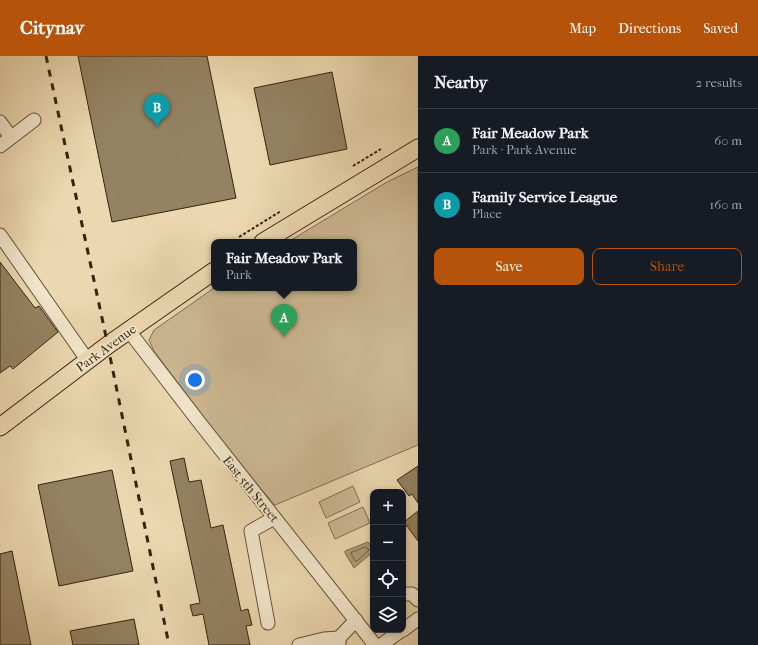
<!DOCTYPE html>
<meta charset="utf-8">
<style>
body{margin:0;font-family:"IM FELL French Canon",serif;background:#242831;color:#f1f3f6}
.controls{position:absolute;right:12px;bottom:12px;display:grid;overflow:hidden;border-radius:8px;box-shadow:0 2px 6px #0003}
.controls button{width:36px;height:36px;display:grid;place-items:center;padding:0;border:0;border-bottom:1px solid #363941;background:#171b24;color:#f1f3f6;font:20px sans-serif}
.you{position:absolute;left:195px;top:324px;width:14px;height:14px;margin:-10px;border:3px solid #fff;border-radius:50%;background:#1a73e8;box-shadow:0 0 0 6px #1a73e833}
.badge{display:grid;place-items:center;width:26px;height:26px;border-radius:50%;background:#b45309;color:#fff;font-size:13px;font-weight:700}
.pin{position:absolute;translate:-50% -33px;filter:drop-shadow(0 1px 2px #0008)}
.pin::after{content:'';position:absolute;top:21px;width:14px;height:12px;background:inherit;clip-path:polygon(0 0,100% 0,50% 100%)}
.popup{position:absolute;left:211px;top:183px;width:146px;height:52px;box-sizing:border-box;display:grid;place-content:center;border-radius:8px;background:#171b24;filter:drop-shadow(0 1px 3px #0005);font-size:13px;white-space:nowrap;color:#9ea1a6}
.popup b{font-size:15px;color:#f1f3f6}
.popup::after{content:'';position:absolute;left:50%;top:100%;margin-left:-8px;border:8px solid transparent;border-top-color:#171b24}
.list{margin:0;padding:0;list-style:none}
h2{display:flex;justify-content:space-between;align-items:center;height:52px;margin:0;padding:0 16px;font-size:17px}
h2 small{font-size:13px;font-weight:400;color:#9ea1a6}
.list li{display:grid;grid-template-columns:26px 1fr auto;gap:12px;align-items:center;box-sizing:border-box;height:64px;padding:0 16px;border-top:1px solid #363941}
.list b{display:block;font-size:15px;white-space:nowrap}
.list p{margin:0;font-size:13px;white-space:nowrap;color:#9ea1a6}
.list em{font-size:13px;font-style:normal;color:#9ea1a6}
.actions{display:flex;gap:8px;padding:12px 16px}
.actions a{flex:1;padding:9px 0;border:1px solid #b45309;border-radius:8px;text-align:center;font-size:14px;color:#b45309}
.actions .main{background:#b45309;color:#fff}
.icon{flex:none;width:22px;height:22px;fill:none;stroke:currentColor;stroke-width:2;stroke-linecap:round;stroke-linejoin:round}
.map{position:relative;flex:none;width:418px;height:589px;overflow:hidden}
header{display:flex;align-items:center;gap:24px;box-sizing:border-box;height:56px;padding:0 20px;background:#b45309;color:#fff}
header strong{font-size:19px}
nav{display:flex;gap:22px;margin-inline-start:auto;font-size:14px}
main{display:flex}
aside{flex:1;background:#171b24}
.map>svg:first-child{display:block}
.green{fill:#cdb994;stroke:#806e51}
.water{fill:#ad9b79;stroke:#7d6b4e}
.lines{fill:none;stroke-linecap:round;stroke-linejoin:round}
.shore{stroke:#706044;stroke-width:1}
.building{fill:#948262;stroke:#34240e}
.minor-casing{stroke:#625136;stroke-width:15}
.major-casing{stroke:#34240e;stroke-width:19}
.path{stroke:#34240e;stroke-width:2;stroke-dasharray:3 2;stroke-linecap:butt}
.minor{stroke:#f3e6cc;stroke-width:13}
.major{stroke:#ecd8b0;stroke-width:17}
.rail{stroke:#34240e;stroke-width:3;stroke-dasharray:7 7;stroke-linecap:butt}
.labels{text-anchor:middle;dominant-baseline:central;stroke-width:4;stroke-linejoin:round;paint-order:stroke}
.street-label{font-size:13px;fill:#34240e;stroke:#f3e6cc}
</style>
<header>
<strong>Citynav</strong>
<nav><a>Map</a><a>Directions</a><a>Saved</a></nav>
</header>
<main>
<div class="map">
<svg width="418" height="589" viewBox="0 0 418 589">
<rect width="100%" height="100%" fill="#ecd8b0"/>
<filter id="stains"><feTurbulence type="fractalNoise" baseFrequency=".005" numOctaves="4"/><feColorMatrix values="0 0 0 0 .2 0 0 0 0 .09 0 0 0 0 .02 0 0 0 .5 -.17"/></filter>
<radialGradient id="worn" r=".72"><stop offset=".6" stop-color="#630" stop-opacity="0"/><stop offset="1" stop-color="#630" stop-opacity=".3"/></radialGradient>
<g class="green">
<polygon points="418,111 418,389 275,449 240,409 154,295 149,284 154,274 214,232 354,232 354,186 288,186 387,126"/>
<polygon points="353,430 360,446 326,462 319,446"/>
<polygon points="363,451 370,467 335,483 328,467"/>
</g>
<polygon class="water" points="368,486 373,492 373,496 354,512 345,497 345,495"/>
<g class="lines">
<polygon class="shore" points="366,491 369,494 357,505 355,505 351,497"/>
</g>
<g class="building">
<polygon points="78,0 207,0 236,142 112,166"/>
<polygon points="332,16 347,93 270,109 254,32"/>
<polygon points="0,206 35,252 39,250 58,276 13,313 10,310 0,317"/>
<polygon points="184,402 189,426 201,424 211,472 223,469 241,555 248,553 252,569 246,570 250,589 209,589 203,558 193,560 190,549 200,547 170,405"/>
<polygon points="418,410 418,447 412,438 409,440 397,424"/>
<polygon points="112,414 133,515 59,530 38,429"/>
<polygon points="418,455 418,485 404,466"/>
<polygon points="12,495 31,589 0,589 0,498"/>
<polygon points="134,563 139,589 73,589 70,575"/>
</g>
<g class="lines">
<defs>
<g id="minor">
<polyline points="0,66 11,81"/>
<polyline points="0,90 34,64"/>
<polyline points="0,179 88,305"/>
<polyline points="129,275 199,366 375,589"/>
<polyline points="403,538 412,538 418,544"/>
<polyline points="268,567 251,475 274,462"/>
<polyline points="403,574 418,563"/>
<polyline points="299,589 324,583 339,582"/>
<polyline points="339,589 339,582 356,564"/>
<polyline points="381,589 402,574"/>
</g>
<g id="major">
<polyline points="263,186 418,92"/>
<polyline points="0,371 108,289 214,215"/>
</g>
</defs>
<use href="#minor" class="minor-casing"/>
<use href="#major" class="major-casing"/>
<g class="path">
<polyline points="353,110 381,93"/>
<polyline points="239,181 281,155"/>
</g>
<use href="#minor" class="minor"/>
<use href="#major" class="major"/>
<polyline class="rail" points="46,0 105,276 169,589"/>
</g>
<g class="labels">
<g class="street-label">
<text transform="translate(106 292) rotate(-36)">Park Avenue</text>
<text transform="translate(251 433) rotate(51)">East 5th Street</text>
</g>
</g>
<rect width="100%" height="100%" filter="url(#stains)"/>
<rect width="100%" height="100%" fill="url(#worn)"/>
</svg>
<div class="controls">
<button>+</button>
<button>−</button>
<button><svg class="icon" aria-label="locate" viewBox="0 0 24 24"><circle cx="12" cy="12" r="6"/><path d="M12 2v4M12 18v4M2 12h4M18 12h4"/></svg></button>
<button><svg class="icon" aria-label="layers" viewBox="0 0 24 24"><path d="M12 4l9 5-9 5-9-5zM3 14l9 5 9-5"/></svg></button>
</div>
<div class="you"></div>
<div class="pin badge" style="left:284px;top:281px;background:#2e9e5b">A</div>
<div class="popup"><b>Fair Meadow Park</b>Park</div>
<div class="pin badge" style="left:157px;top:71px;background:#0f9aa8">B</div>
</div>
<aside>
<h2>Nearby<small>2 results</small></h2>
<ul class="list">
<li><span class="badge" style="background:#2e9e5b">A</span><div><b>Fair Meadow Park</b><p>Park · Park Avenue</p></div><em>60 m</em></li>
<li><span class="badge" style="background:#0f9aa8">B</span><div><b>Family Service League</b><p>Place</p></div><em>160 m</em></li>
</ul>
<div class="actions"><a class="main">Save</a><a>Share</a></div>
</aside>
</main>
